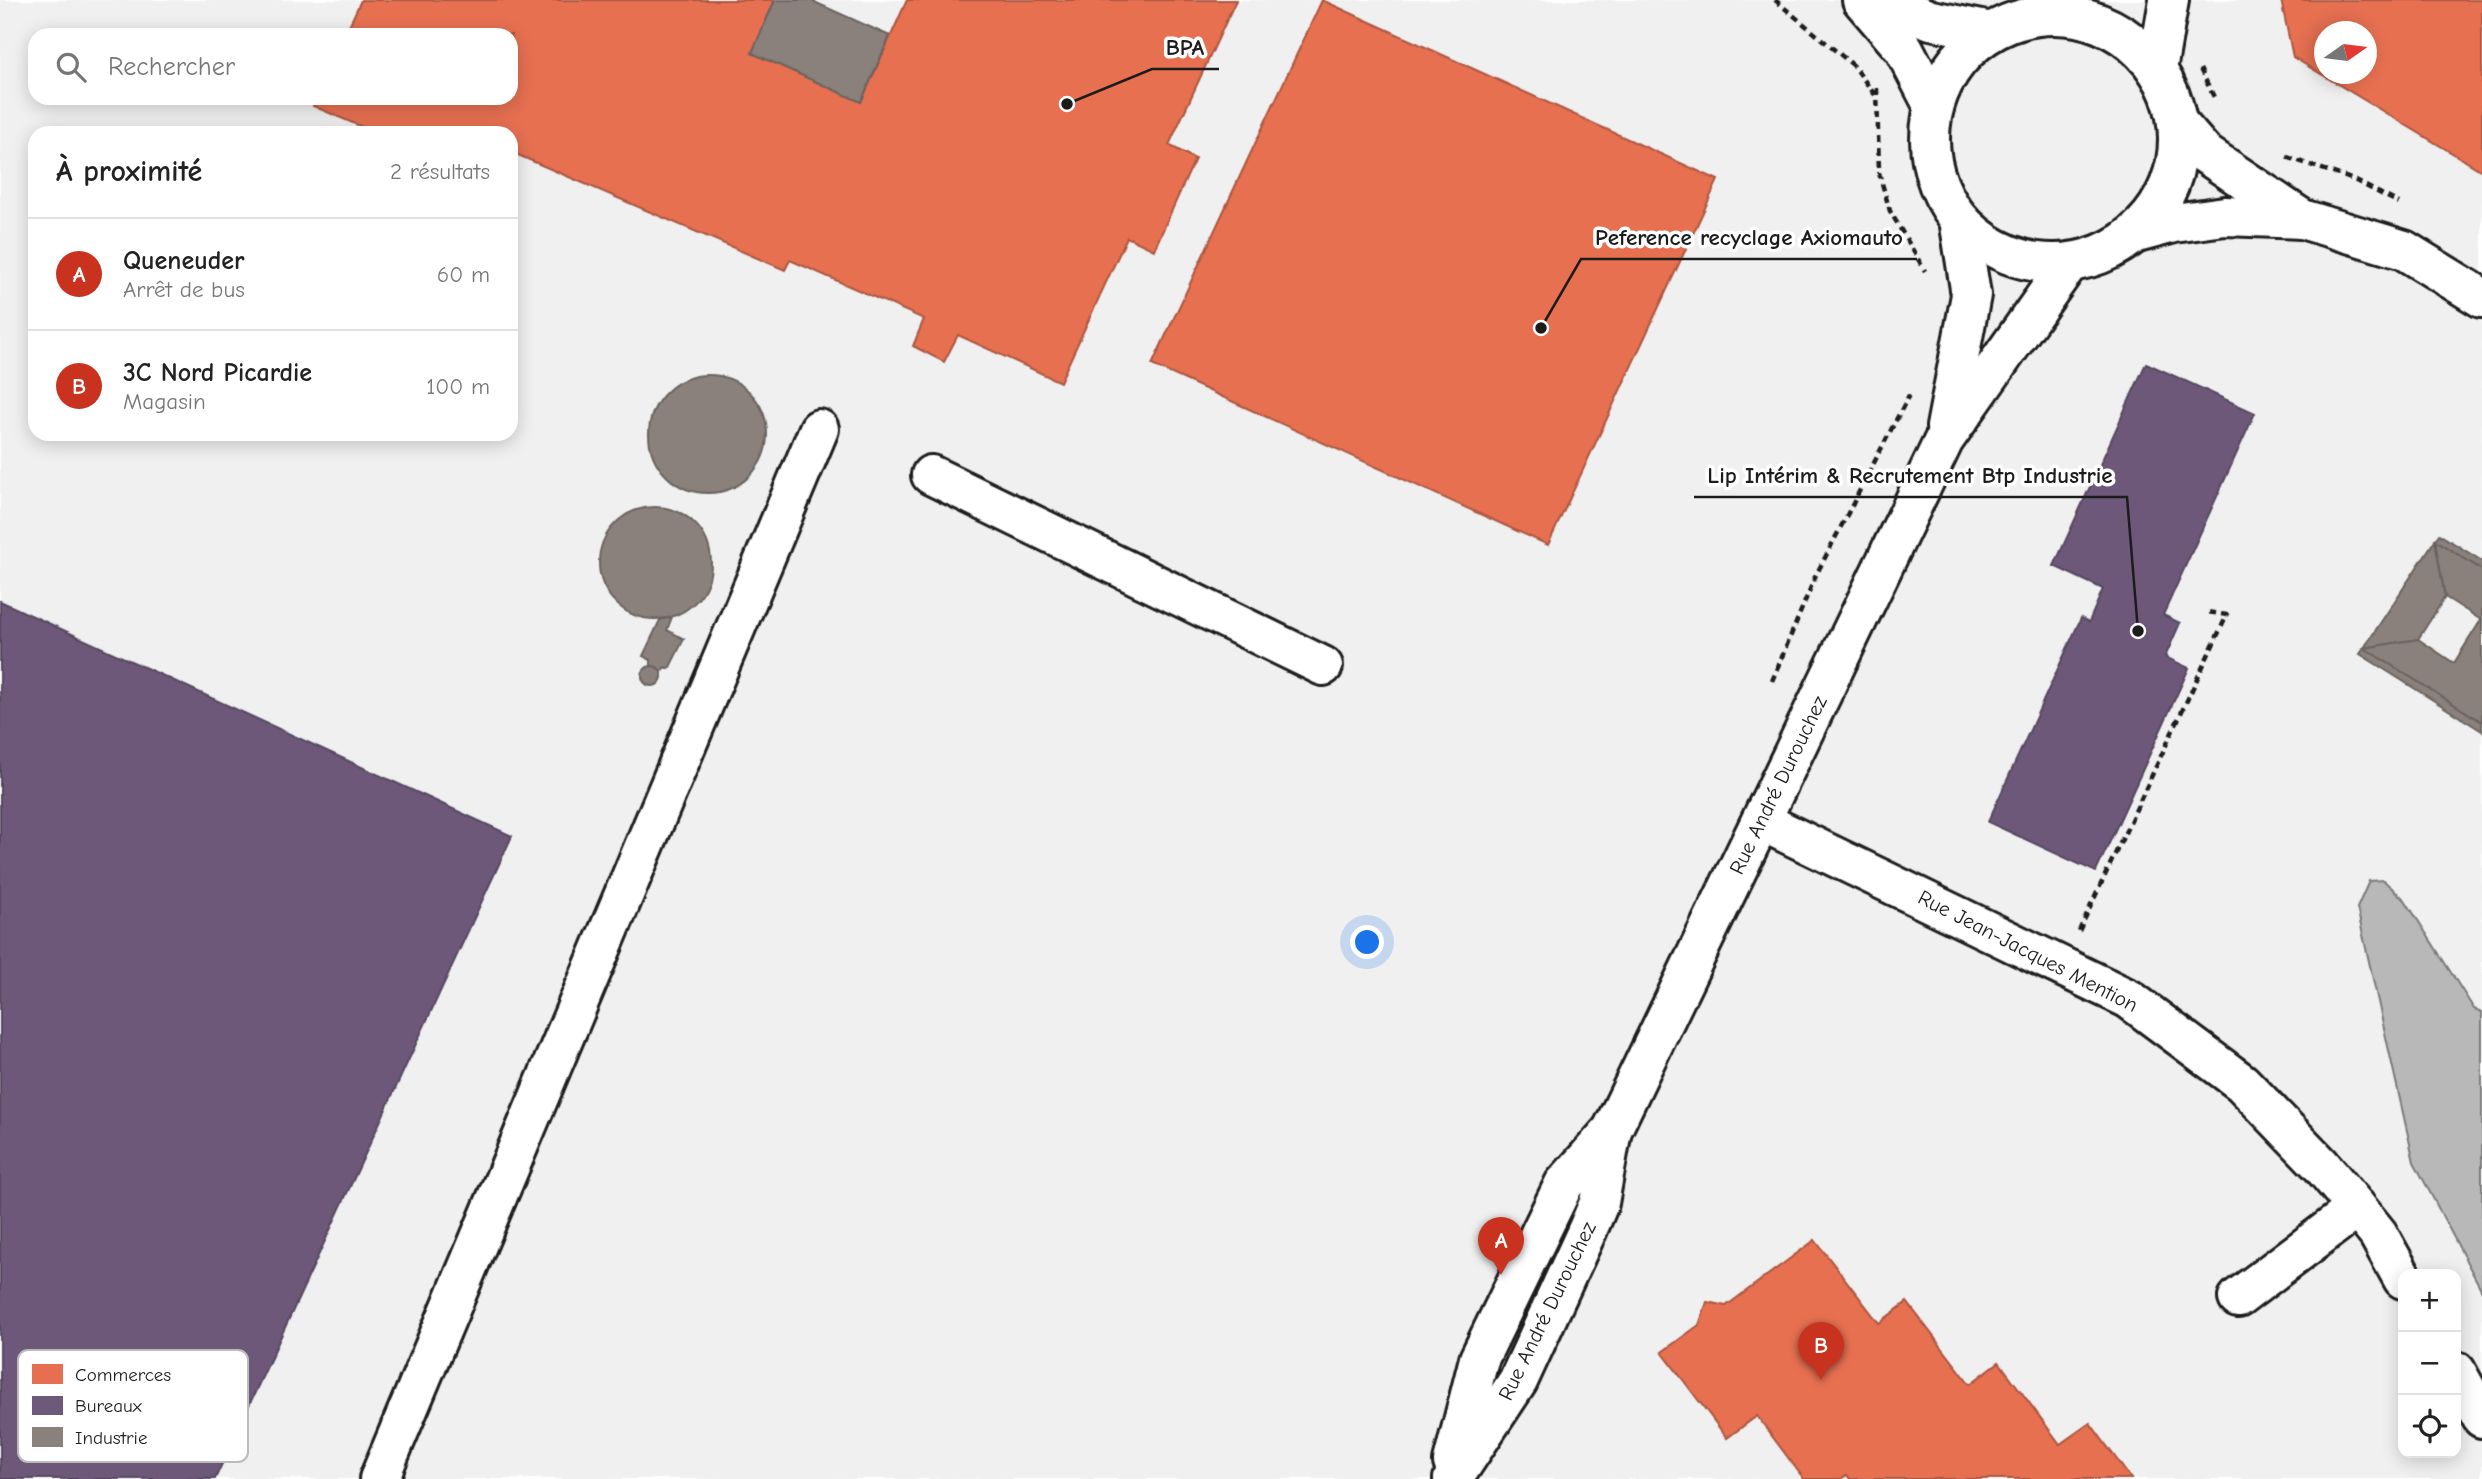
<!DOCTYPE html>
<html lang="fr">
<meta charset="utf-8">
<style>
body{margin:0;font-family:"Comic Neue",sans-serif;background:#f6f6f6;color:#222}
.controls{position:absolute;right:21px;bottom:21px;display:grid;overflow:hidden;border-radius:14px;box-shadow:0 4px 18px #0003}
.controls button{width:63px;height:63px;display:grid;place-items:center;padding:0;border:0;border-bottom:2px solid #e0e0e0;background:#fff;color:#222;font:35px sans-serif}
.compass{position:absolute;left:2314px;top:21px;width:63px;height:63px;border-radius:50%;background:#fff;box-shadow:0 4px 18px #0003;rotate:76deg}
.you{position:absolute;left:1368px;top:943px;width:24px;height:24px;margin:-18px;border:5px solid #fff;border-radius:50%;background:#1a73e8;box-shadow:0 0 0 10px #1a73e833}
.badge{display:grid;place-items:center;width:46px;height:46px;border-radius:50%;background:#c8321e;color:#fff;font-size:23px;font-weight:700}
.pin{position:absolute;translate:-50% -58px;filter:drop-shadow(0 2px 4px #0008)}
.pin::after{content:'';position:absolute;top:37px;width:24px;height:21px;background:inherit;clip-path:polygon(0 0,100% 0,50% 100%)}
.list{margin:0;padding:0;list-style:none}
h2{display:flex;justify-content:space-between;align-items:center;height:91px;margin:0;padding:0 28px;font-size:30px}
h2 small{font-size:23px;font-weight:400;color:#767676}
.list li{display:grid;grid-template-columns:46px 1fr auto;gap:21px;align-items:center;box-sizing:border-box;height:112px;padding:0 28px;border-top:2px solid #e0e0e0}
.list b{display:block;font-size:26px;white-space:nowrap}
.list p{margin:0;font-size:23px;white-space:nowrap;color:#767676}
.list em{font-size:23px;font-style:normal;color:#767676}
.icon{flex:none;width:38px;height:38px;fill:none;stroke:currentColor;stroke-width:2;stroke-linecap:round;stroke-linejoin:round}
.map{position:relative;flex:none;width:2482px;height:1479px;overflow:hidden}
.search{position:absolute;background:#fff;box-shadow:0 4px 18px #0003;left:28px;top:28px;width:490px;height:77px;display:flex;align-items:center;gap:18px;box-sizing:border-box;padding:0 24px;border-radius:21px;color:#767676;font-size:26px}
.panel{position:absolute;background:#fff;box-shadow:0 4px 18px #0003;left:28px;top:126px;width:490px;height:315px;border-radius:21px}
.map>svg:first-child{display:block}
.built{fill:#f0f0f0;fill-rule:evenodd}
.water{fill:#b8b8b8;stroke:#7a7a7a;stroke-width:2}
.shops{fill:#e76f51;stroke:#aa5641;stroke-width:2;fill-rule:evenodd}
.offices{fill:#6d597a;stroke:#55475e;stroke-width:2}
.industry{fill:#8a817c;stroke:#69635f;stroke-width:2}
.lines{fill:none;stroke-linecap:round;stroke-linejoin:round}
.minor-casing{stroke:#1c1c1c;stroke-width:44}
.major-casing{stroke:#1c1c1c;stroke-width:44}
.path{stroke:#1c1c1c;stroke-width:4.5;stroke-dasharray:7 5;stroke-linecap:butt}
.minor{stroke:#fff;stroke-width:38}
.major{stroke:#fff;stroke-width:38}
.labels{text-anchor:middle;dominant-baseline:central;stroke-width:7;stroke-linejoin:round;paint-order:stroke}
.street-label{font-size:21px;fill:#1c1c1c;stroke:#fff}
.key{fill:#fff;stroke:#bbb;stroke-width:2}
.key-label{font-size:19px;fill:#1c1c1c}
.leader{fill:none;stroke:#1c1c1c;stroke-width:2.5}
.callout-dot{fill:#1c1c1c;stroke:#fff;stroke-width:2.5}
.callout-label{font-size:23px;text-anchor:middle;font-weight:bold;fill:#1c1c1c;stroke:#fff;stroke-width:7;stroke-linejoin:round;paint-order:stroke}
</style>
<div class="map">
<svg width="2482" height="1479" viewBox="0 0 2482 1479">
<rect width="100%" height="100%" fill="#fff"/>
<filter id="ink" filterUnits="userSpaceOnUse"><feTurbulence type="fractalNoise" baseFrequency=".0143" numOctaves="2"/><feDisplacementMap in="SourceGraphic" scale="14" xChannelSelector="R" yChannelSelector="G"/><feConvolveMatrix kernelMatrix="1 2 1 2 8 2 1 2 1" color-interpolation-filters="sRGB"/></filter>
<g filter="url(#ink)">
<path class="built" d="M0,0H2482V1479H0ZM2324,32H2366V74H2324ZM35,35H511V98H35ZM35,133H511V434H35ZM2403,1274H2456V1453H2403Z"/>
<polygon class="water" points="2383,880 2405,900 2474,1009 2482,1012 2482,1291 2414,1162 2357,908 2369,881"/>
<g class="shops">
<polygon points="361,0 775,0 752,53 861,102 907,0 1236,0 1169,145 1195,159 1154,250 1127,237 1060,382 958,335 944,362 913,346 924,319 790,260 785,270 511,152 511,133 376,133 313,106 317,98 511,98 511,35 345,35"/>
<polygon points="1322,0 1718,180 1548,545 1152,365"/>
<path d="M2281,0H2482V171L2293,57ZM2324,32H2366V74H2324Z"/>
<polygon points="1815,1240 1879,1323 1907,1302 1970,1384 1999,1362 2060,1444 2090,1423 2131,1479 1850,1479 1847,1475 1841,1479 1804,1479 1757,1416 1727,1438 1662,1352 1699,1325 1707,1302 1726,1306"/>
</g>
<g class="offices">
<polygon points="2146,363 2255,413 2163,615 2180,623 2165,657 2189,668 2096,872 1988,822 2081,618 2089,622 2103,589 2054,566"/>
<polygon points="0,601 512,836 215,1479 0,1479"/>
</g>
<g class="industry">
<polygon points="775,0 810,0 890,36 861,102 752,53"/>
<circle cx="708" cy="434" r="59"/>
<circle cx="655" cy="563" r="56"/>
<polygon points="2439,534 2482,561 2482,570 2435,540"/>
<polygon points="2435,540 2445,597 2418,639 2364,648"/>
<polygon points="2435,540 2482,570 2482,722 2364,648 2418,639 2454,663 2481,620 2445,597"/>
<polygon points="672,617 667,630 684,639 669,669 665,667 662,672 651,666 651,660 643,656 660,620"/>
<polygon points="2364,648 2482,722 2482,731 2360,654"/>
<circle cx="652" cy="676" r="10"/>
</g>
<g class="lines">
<defs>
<g id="minor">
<polyline points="1862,0 1904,49 1934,107"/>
<polyline points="1877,0 1931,20 1991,32"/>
<polyline points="2177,122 2204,153 2302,219"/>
<polyline points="2137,233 2174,223 2225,216 2302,219 2404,250 2482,298"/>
<polyline points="931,475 1323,666"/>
<polyline points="1761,821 2129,999 2242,1083 2321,1165 2357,1208 2378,1234 2403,1279"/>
<polyline points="2238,1298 2357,1208"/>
<polyline points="2456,1371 2482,1418"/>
<polyline points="379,1479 819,429"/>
</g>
<g id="major">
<circle cx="2054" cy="139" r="124"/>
<polyline points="2157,70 2169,0"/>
<polyline points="1946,427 1971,295 1959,219"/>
<polyline points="1453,1462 1479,1359 1564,1184 1612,1130"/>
<polyline points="1453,1479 1518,1381 1587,1231 1599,1203 1612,1130 1944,440 2069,263"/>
</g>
</defs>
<use href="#minor" class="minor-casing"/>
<use href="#major" class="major-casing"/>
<g class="path">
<polyline points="1775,0 1854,66 1875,95"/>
<polyline points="2200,69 2215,99"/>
<polyline points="1877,88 1879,173 1890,211 1925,271"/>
<polyline points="2287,157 2354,180 2399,203"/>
<polyline points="1772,681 1815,577 1909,395"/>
<polyline points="2079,931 2227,615 2207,612"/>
</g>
<use href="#minor" class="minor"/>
<use href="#major" class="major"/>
</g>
</g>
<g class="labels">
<g class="street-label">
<text transform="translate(1778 785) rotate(-64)">Rue André Durouchez</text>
<text transform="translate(2028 951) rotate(27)">Rue Jean-Jacques Mention</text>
<text transform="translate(1547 1311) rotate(-64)">Rue André Durouchez</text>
</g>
</g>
<rect x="18" y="1350" width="230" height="112" rx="10" class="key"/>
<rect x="32" y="1364" width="31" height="20" fill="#e76f51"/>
<rect x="32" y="1396" width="31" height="19" fill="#6d597a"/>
<rect x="32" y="1427" width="31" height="20" fill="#8a817c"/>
<g class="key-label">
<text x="75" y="1381">Commerces</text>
<text x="75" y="1412">Bureaux</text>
<text x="75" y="1444">Industrie</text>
</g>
<path class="leader" d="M1067 104L1152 69H1219M1541 328L1581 259H1917M2138 631L2127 497H1694"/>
<g class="callout-dot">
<circle cx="1067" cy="104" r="7"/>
<circle cx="1541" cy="328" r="7"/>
<circle cx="2138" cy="631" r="7"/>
</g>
<g class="callout-label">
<text x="1185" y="55">BPA</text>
<text x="1749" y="245">Peference recyclage Axiomauto</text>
<text x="1910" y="483">Lip Intérim &amp; Recrutement Btp Industrie</text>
</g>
</svg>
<div class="controls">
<button>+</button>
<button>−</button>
<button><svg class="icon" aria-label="locate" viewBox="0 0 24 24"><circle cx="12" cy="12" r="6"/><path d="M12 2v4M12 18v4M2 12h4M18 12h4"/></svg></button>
</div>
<svg class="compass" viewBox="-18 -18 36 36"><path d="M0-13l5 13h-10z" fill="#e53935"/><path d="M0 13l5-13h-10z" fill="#767676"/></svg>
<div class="you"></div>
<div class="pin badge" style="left:1501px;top:1275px">A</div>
<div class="pin badge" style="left:1821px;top:1380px">B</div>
<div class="search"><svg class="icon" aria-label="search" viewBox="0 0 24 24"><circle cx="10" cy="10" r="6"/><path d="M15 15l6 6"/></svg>Rechercher</div>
<section class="panel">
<h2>À proximité<small>2 résultats</small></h2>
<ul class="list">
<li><span class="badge">A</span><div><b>Queneuder</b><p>Arrêt de bus</p></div><em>60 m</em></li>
<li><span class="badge">B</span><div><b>3C Nord Picardie</b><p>Magasin</p></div><em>100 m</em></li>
</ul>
</section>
</div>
